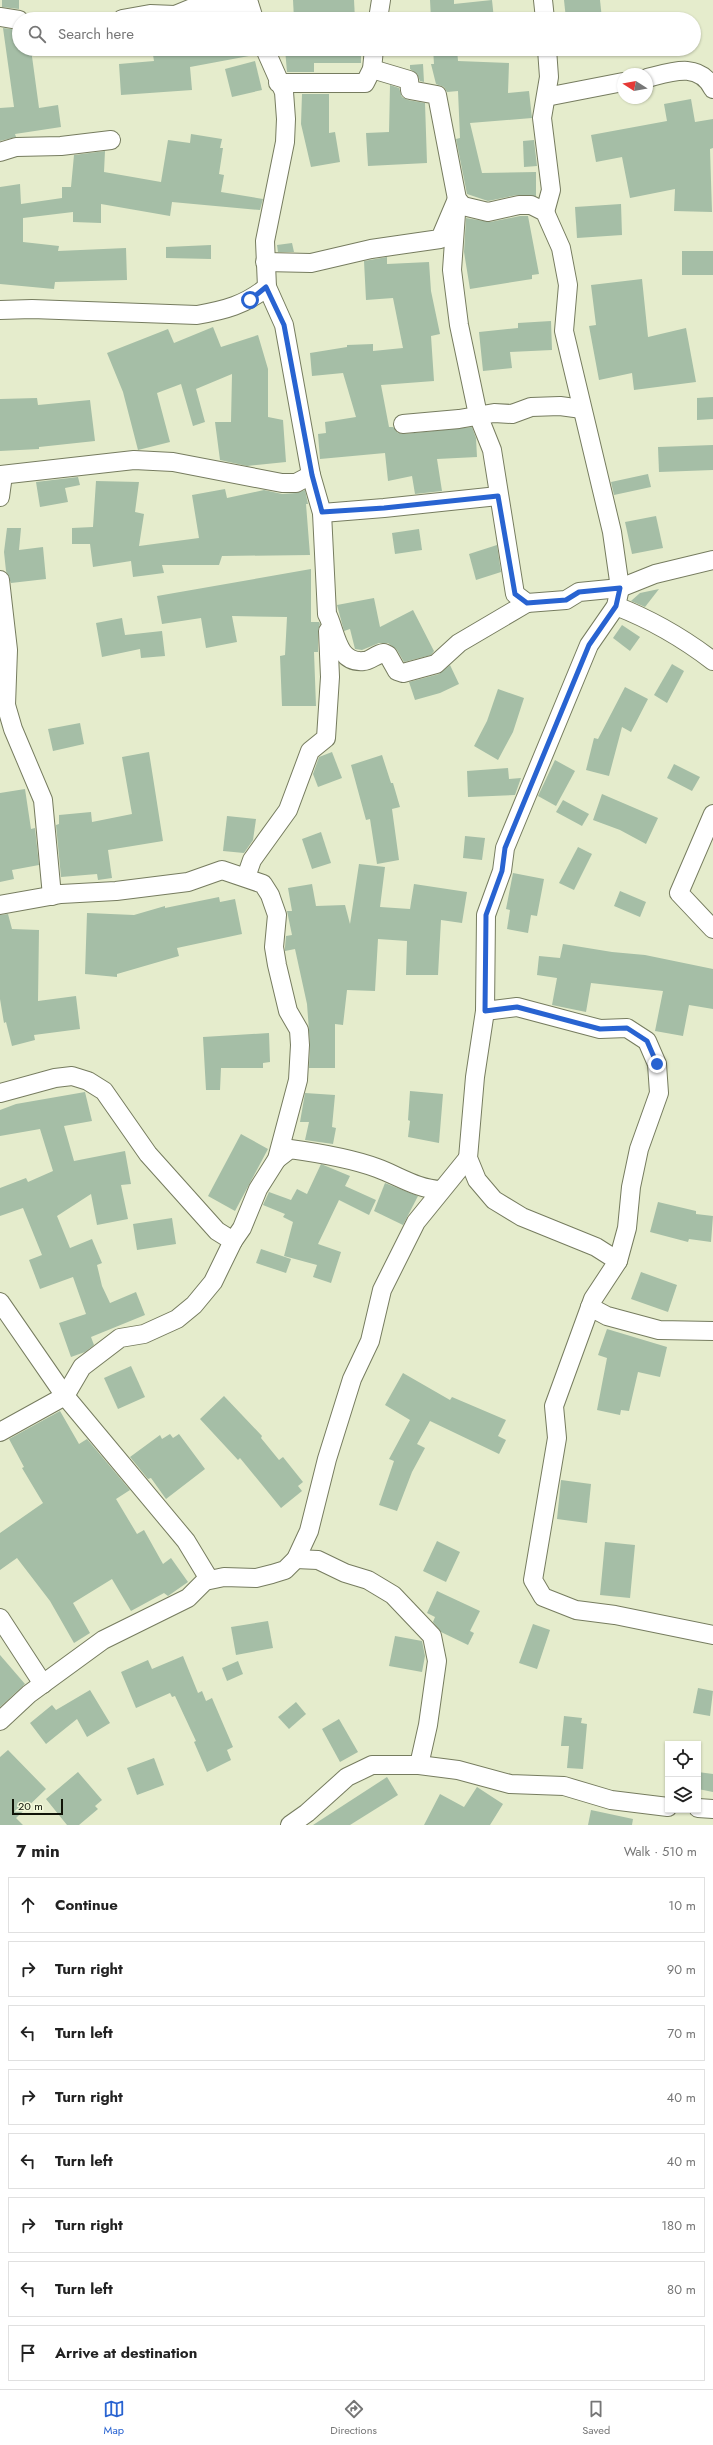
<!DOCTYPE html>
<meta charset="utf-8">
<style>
body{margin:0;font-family:Jost,sans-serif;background:#f6f6f6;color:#222}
.controls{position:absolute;right:12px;bottom:12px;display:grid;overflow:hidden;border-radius:0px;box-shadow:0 1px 3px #0004}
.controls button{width:36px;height:36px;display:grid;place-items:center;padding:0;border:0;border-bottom:1px solid #e0e0e0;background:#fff;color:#222;font:20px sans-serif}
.compass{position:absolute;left:617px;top:68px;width:36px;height:36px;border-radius:50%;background:#fff;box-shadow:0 1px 3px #0004;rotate:281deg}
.scale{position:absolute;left:12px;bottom:10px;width:51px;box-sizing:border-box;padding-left:4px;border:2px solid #101307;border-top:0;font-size:11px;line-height:14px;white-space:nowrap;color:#101307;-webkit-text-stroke:3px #f2f9d9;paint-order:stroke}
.stop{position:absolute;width:12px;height:12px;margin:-9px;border:3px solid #2863d1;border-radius:50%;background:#fff}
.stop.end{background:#2863d1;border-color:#fff;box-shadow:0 1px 4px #0008}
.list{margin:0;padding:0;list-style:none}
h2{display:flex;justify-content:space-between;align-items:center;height:52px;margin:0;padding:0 16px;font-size:17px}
h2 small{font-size:13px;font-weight:400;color:#767676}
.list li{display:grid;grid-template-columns:26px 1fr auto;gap:12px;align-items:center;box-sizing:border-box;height:56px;margin:0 8px 8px;padding:0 8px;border:1px solid #e0e0e0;border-radius:0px}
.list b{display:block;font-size:15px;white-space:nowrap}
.list em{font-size:13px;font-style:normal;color:#767676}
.icon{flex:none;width:22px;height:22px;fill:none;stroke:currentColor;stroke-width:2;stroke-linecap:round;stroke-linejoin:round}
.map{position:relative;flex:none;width:713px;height:1825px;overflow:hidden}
.search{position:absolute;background:#fff;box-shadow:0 1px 3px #0004;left:12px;right:12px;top:12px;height:44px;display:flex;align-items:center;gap:10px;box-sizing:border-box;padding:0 14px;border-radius:22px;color:#767676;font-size:15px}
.sheet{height:564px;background:#fff}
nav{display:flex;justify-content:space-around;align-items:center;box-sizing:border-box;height:56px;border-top:1px solid #e0e0e0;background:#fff;font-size:11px;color:#767676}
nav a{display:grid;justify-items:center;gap:2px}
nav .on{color:#2863d1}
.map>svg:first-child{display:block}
.building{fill:#a5bea6}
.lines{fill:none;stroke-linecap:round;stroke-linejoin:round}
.street-casing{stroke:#767c5f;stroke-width:20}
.street{stroke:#fff;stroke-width:18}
.route{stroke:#2863d1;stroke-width:5}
</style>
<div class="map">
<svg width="713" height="1825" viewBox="0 0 713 1825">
<rect width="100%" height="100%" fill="#e5eccc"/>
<g class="building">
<polygon points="2,0 19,0 19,9 2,7"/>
<polygon points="293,0 354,0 355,19 294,19"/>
<polygon points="430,0 454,0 454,4 492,0 494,19 431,19"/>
<polygon points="564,0 600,0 602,19 566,19"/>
<polygon points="3,28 19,30 19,49 31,49 39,108 58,105 61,127 15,134 16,137 0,141 0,108 14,107"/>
<polygon points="152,49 249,49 249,56 190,67 192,90 121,95 119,64 154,61"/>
<polygon points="285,49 361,49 361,63 314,63 314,72 287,72"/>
<polygon points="433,49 457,49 458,61 509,63 508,93 529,91 532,118 470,123 482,173 536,172 536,196 517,195 488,201 467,194 456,139 460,138 458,91 447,92 444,87 436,84 431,64 434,64"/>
<polygon points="255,61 262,90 232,97 225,69"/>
<polygon points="423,64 424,82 420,81 417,74 410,69 410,65"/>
<polygon points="390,85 399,88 402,97 408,100 425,103 427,163 368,166 366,133 389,132"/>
<polygon points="302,94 329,94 329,133 335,132 340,162 311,167 301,124"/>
<polygon points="691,99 695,122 713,119 713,148 710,149 712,212 674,211 675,189 630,198 622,157 596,162 591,135 667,121 664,104"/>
<polygon points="191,134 222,139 220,148 223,148 219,174 224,175 221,192 263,199 260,210 172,202 170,216 101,204 101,223 73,222 73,212 23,218 23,242 59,246 58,251 126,248 127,280 55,282 54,289 0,284 0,187 20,184 21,204 62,198 62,187 71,187 74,155 105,151 104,172 161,182 168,140 190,143"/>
<polygon points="534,140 537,166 524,167 523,141"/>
<polygon points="621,204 622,235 577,238 575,207"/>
<polygon points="520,216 528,216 539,274 532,275 532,279 470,289 464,252 466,218 490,222"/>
<polygon points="292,243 294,252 278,252 277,245"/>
<polygon points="211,245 211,259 166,258 166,247"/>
<rect x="682" y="251" width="31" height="24"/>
<polygon points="387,257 387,264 429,262 431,291 440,334 431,336 434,381 381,385 389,427 393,427 398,433 404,434 472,427 476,438 477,457 437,459 442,491 415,494 412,476 388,481 385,453 320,459 318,434 326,433 325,422 356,417 343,373 312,376 310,353 347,347 347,345 373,344 373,351 403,348 393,298 366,300 364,261"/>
<polygon points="642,279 648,337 686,328 696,382 634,390 632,373 599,380 589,326 596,325 591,285"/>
<polygon points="551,321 552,350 510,352 512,368 483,371 479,332 518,328 518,323"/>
<polygon points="213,327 221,347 258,335 268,369 268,417 283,420 286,462 247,466 220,460 215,422 231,422 232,374 196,389 205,422 193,426 181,384 157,393 170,442 138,450 123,392 107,353 168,329 174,343"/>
<polygon points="713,397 713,419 697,420 697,398"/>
<polygon points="37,398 38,405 90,400 95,441 39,447 39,449 0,451 0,399"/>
<polygon points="713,445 713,470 659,472 658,447"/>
<polygon points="648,474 651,487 614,495 611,482"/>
<polygon points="78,477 80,485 65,488 68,502 40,507 36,482"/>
<polygon points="96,481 139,482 135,512 144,514 139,546 199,538 192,495 225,489 227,498 264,490 282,494 296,493 305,490 308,504 306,504 310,555 222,556 219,565 162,565 164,573 133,577 131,561 93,567 90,544 72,544 72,528 93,527"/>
<polygon points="656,516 663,548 632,554 625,522"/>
<polygon points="7,528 21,528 19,550 43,547 46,579 11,583 6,571 4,552"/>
<polygon points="419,529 422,550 395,554 392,533"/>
<polygon points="497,545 501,572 476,580 469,554"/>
<polygon points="311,569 311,622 319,622 320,624 318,631 318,652 314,652 316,706 282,706 280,656 285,655 287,617 232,616 237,642 206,648 201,618 162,624 157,596"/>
<polygon points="659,589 645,607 631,601 640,593"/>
<polygon points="374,598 380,627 413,610 434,651 431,655 404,662 397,650 388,643 379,643 362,650 355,649 350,629 344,631 337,605"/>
<polygon points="122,618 125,635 162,631 165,656 141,658 140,649 102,657 96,623"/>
<polygon points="622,625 640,637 630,651 613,638"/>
<polygon points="672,664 684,671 667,703 654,695"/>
<polygon points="450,665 459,684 440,693 415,700 409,682 439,674"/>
<polygon points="625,687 648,699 631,732 622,727 609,776 586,770 594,738 598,739"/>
<polygon points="498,689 524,698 513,732 498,760 474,746 487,721"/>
<polygon points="80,723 84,744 53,751 48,729"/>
<polygon points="149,752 163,841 108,850 112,878 98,880 97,874 61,877 56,825 59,824 59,815 91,812 92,822 132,814 122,757"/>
<polygon points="332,752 342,778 318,787 313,774 319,757"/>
<polygon points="382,755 391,783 393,783 400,807 392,809 399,860 377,864 370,819 366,820 351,765"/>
<polygon points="555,760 575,771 556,806 538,796"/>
<polygon points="674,764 700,777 692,791 667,778"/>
<polygon points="508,768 509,779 521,778 515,795 468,797 467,771"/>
<polygon points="25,789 31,829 35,828 39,865 12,870 14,879 0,882 0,793"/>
<polygon points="602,794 658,818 646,844 620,830 593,820"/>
<polygon points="563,800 589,814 582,826 556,812"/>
<polygon points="227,816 256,819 253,840 244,853 223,851"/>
<polygon points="321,832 331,863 312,869 302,839"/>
<polygon points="465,836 485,838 482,860 463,858"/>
<polygon points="578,847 592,854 574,890 559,883"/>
<polygon points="359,864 385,867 380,907 410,909 414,884 467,892 462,923 441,920 438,975 406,975 407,941 378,939 375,991 347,990 343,1025 335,1024 335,1068 309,1068 310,1044 307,1004 295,949 285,951 285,947 286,936 292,935 287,911 292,911 288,888 312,884 316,906 345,905 350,924"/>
<polygon points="513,873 544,879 537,916 531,915 528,933 507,929 510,910 506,909"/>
<polygon points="620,891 646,902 640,917 614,906"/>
<polygon points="219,897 220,902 235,899 242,934 177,948 179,956 117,974 117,977 85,974 87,913 134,915 165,906 165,908"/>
<polygon points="8,914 12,929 39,930 38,1001 76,996 80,1029 34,1035 35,1040 12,1046 6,1022 4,1023 0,999 0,915"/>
<polygon points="563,944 612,952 645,955 713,969 713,1009 689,1005 683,1036 655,1031 663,991 591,983 586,1012 552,1005 557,978 537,975 539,956 560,958"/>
<polygon points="269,1033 270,1062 263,1063 263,1068 221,1068 220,1090 206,1090 203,1037"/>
<polygon points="410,1091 443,1094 439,1143 408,1137 410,1121 408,1120"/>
<polygon points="85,1092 92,1121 64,1126 74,1161 125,1151 131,1184 121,1185 128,1219 97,1225 91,1194 57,1216 70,1248 92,1239 102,1263 97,1265 102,1286 110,1303 136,1292 145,1315 91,1337 94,1345 85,1352 71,1357 59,1323 86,1314 73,1277 40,1289 29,1260 42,1255 23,1208 0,1216 0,1188 26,1178 28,1182 53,1171 40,1129 0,1136 0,1110 16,1104"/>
<polygon points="305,1093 335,1095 332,1127 336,1128 333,1144 305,1140 309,1122 300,1122"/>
<polygon points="241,1134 268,1149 235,1211 208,1196"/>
<polygon points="321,1164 350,1176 345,1186 376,1200 369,1215 339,1200 318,1244 341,1252 331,1283 313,1277 317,1265 284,1256 293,1222 283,1217 285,1214 263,1205 269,1192 291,1200 297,1189 307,1194"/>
<polygon points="385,1183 418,1196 403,1225 374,1211"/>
<polygon points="658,1202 696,1211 696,1214 713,1216 711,1242 689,1239 688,1242 650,1232"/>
<polygon points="172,1218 176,1244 137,1250 133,1224"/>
<polygon points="261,1249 291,1259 286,1273 256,1263"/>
<polygon points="641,1272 677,1285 668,1312 631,1299"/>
<polygon points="607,1329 667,1347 660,1377 638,1372 629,1411 621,1410 620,1415 597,1410 607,1358 598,1355"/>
<polygon points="131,1366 145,1397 118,1409 104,1378"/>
<polygon points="403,1373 450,1400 452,1397 506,1420 498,1436 506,1440 499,1454 430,1421 417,1444 425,1448 412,1472 397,1511 379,1505 394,1461 389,1459 410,1420 385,1405"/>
<polygon points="224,1396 262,1436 261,1438 279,1460 283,1457 303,1482 298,1486 302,1491 281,1508 240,1458 238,1460 200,1419"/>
<polygon points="60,1411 79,1444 87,1439 130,1490 116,1499 137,1534 144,1530 163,1564 171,1558 188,1582 168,1596 164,1593 131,1611 112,1579 73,1603 90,1633 74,1643 50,1601 17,1558 0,1570 0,1533 43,1503 22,1468 24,1467 9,1439"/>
<polygon points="170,1434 173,1438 179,1434 205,1469 166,1499 151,1478 148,1479 130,1457 160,1435 162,1439"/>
<polygon points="561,1480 591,1484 587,1523 557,1519"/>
<polygon points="437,1541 460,1552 446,1582 423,1571"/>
<polygon points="605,1542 635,1545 630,1598 600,1595"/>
<polygon points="437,1591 480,1611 470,1631 474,1633 468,1645 441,1632 433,1622 435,1617 427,1613"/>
<polygon points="268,1621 273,1648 236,1655 231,1627"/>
<polygon points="533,1624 550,1630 537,1669 519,1663"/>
<polygon points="395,1636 422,1641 425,1656 422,1672 389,1666"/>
<polygon points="0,1655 25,1684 0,1707"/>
<polygon points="183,1656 198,1693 202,1691 206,1701 212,1698 233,1747 227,1750 231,1760 207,1772 194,1742 196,1741 175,1696 172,1697 170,1693 136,1708 121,1672 148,1660 152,1669"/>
<polygon points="238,1661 243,1674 227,1681 222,1668"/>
<polygon points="698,1688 713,1691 710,1716 693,1713"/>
<polygon points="90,1690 110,1723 87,1737 77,1719 46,1744 30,1723 52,1705 56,1710"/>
<polygon points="296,1702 306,1714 289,1729 278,1717"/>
<polygon points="564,1716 582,1718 581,1723 587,1724 583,1769 567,1768 569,1746 561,1746"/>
<polygon points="339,1719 358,1752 340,1762 322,1729"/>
<polygon points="8,1750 46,1789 16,1818 23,1825 0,1825 0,1757"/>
<polygon points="154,1758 164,1785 137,1795 127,1768"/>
<polygon points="78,1772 102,1800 95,1806 98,1809 79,1825 67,1825 46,1799"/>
<polygon points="698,1772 713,1774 713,1792 698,1789"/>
<polygon points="387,1777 398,1795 350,1825 313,1825"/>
<polygon points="477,1787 503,1804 490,1825 424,1825 440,1794 464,1807"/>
<polygon points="591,1810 633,1819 632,1825 588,1825"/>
</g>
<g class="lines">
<defs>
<g id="street">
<polyline points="248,0 254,19"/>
<polyline points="543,0 545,19"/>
<polyline points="0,17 19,20"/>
<polyline points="122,19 150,14 175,15 197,6 249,5"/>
<polyline points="378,19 381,0"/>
<path d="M265,49L284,92L286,119L285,142L265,241L267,287L284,325L311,475L322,513L327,614C336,630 336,664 364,661C370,661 376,654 384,653L388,655L397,671L403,673L436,664L459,643L527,603"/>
<polyline points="372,69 409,80 410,90 437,95 457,199 463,206 488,212 519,205 531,205 545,212 561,248 568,285 564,331 612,532 620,588 616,606 589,645 505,848 502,871 486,915 485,1011 475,1077 468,1158 477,1180 494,1200 522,1217 596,1247 618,1261 593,1299 554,1406 557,1438 533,1580 543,1597 576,1610 615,1615 713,1635"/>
<path d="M647,78C671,72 699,61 713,89"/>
<polyline points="278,83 365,83 372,69 374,49"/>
<polyline points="546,97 623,82"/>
<polyline points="0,152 16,147 61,146 111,140"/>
<polyline points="545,212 551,190 542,118 549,77 547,49"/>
<polyline points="265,262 311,263 371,249 440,239 457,199 452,270 459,325 478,415 492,450 515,594 527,603 566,600 579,592 620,588 655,574 713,560"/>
<path d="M0,310L32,309L197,315C225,310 245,305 267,287"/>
<polyline points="403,424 459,419 494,413 512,414 531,407 560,406 582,409"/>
<polyline points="0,475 134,460 173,462 282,483 296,483 311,475"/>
<polyline points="0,497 3,475"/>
<polyline points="322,513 384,508 498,496"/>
<polyline points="0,580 8,650 6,705"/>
<path d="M616,606C652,620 683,638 713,661"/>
<polyline points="0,701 6,705 13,729 43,800 52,896"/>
<polyline points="713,814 679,893 713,929"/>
<polyline points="246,877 252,860 288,810 310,751 326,738 330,677 328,631"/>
<polyline points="0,905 61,894 116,891 188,882 222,870 263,884 270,895 277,915 274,947 277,965 288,1011 299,1030 300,1045 298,1080 277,1159 258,1189 242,1228 233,1241"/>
<polyline points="485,1011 517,1007 600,1029 627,1028 647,1041 657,1064 659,1093 639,1149 631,1187 627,1228 618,1261"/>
<polyline points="0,1093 55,1078 72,1076 88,1081 104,1091 148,1154 217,1231 233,1241 213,1282 194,1305 177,1319 144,1334 120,1338 82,1367 65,1396 0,1432"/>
<path d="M277,1159L290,1149C319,1153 350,1158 377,1168C399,1176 417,1189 441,1190"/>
<polyline points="0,1302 65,1396 186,1541 209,1579"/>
<polyline points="590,1307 607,1316 659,1330 713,1331"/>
<polyline points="296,1559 318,1560 345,1573 368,1580 393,1595 432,1636 437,1661 428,1725 419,1765"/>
<polyline points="0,1618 43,1684"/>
<polyline points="0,1721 29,1694 103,1640 188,1598 205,1581 224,1577 256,1578 272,1574 285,1570 296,1559 309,1531 327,1459 352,1379 370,1341 382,1290 416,1222 468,1158"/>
<polyline points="698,1808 713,1809"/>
<polyline points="290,1825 307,1813 347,1777 372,1765 419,1765 458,1770 510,1784 564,1786 611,1800 668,1807"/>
</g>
</defs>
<use href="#street" class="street-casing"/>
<use href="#street" class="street"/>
</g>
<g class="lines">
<polyline class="route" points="250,300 266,287 284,325 312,475 322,512 384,508 498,496 515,594 527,603 566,600 579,592 620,588 616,606 589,645 505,848 502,871 486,915 485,1011 517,1007 600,1029 627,1028 647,1041 657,1064"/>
</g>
</svg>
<div class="controls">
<button><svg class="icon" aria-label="locate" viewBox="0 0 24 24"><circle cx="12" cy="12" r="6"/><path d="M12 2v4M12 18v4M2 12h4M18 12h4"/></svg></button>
<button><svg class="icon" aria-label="layers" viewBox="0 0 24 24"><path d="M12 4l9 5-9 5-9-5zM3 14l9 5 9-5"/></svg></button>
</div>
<svg class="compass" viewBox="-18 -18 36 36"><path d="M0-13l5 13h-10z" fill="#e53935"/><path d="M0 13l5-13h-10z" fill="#767676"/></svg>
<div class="scale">20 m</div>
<div class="stop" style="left:250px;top:300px"></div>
<div class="stop end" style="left:657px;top:1064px"></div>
<div class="search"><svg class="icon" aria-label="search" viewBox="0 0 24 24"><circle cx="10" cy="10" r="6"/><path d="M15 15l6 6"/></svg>Search here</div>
</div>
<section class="sheet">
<h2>7 min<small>Walk · 510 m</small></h2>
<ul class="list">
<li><svg class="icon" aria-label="ahead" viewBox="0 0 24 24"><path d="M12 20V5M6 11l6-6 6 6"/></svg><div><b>Continue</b></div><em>10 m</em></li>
<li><svg class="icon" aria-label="right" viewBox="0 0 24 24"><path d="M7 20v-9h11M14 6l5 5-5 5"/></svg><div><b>Turn right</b></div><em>90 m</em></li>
<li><svg class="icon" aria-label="left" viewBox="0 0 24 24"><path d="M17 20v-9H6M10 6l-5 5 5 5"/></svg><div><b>Turn left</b></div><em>70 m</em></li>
<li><svg class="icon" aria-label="right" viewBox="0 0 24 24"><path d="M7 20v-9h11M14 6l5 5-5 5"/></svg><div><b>Turn right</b></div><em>40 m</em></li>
<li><svg class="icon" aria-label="left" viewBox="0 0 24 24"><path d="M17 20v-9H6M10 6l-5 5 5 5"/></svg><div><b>Turn left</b></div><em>40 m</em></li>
<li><svg class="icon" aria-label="right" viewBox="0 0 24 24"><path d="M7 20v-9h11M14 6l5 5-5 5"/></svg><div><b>Turn right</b></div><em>180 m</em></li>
<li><svg class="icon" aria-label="left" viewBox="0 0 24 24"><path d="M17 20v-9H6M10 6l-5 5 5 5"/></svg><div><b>Turn left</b></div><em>80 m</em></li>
<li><svg class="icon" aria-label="arrive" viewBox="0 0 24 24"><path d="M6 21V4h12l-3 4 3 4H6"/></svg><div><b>Arrive at destination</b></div></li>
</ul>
</section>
<nav>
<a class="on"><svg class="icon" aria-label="map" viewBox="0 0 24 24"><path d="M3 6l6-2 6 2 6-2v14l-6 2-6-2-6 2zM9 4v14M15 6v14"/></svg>Map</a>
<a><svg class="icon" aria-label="directions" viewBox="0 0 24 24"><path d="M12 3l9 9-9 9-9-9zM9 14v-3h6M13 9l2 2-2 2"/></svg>Directions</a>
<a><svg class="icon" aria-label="saved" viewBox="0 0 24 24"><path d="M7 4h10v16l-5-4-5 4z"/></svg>Saved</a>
</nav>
